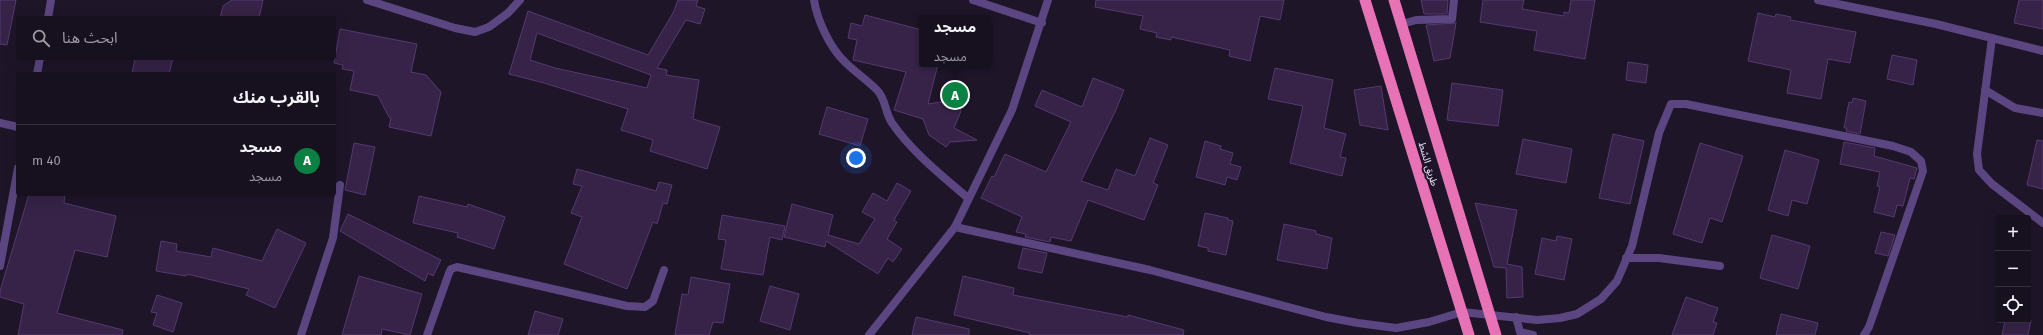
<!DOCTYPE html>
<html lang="ar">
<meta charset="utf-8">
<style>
body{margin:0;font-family:"Fira Sans","Noto Sans Arabic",sans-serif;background:#1f1928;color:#f1f3f6;direction:rtl}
.controls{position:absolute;right:12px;bottom:12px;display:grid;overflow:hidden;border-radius:4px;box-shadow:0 4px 16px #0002}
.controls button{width:36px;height:36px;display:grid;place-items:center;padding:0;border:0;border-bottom:1px solid #35303d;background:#16101f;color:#f1f3f6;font:20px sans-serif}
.you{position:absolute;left:856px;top:158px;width:14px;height:14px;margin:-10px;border:3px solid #fff;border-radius:50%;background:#1a73e8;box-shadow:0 0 0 6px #1a73e833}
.badge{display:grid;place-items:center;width:26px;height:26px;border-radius:50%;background:#0b8043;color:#fff;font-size:13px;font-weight:700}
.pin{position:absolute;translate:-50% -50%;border:2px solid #fff;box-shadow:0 1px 4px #0006}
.popup{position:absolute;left:919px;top:15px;width:72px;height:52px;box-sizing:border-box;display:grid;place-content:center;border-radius:4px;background:#16101f;filter:drop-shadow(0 1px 3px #0005);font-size:13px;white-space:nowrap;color:#9e9da4}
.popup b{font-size:15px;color:#f1f3f6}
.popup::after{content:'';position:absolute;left:50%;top:100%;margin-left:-8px;border:8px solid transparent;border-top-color:#16101f}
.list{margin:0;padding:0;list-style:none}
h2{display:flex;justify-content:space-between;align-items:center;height:52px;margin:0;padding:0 16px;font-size:17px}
h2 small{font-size:13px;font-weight:400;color:#9e9da4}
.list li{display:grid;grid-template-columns:26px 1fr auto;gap:12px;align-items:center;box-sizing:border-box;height:72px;padding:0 16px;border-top:1px solid #35303d}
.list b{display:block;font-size:15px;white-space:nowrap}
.list p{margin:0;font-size:13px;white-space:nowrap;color:#9e9da4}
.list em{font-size:13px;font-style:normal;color:#9e9da4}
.icon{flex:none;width:22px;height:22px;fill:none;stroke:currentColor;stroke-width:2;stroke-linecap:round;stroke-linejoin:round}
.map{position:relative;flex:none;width:2043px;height:335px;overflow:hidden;direction:ltr}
.search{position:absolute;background:#16101f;box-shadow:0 4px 16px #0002;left:16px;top:16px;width:320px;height:44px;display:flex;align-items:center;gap:10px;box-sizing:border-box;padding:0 14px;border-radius:4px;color:#9e9da4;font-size:15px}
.panel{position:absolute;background:#16101f;box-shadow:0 4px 16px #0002;left:16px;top:72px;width:320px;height:124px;border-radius:4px;direction:rtl}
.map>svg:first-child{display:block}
.building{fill:#362347;stroke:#553970;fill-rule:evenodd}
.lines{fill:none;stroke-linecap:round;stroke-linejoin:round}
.service{stroke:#5b4681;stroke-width:8}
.minor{stroke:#5b4681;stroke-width:8}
.trunk{stroke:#e872b6;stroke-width:11}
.labels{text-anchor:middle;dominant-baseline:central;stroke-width:4;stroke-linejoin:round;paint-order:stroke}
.street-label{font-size:10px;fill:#ece1fb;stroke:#1e1529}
</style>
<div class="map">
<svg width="2043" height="335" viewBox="0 0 2043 335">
<rect width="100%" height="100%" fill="#1e1529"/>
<g class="building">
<polygon points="0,0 16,0 7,45 0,44"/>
<polygon points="232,0 263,0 259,18 220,18 223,6"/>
<path d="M678,0H698L696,6L705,9L700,24L686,20L657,68L667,70L666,75L699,80L693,119L720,127L707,169L650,151L653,140L621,130L628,109L544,83L509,74L528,11L648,55L673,13ZM537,33L651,75L647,88L555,68L530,60Z"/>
<polygon points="1096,0 1284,0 1280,20 1260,16 1250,61 1229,56 1230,50 1171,37 1171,40 1156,37 1157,33 1140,29 1143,16 1095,7"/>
<polygon points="1421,0 1448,0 1447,14 1424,14"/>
<polygon points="1483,0 1524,0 1522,9 1564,16 1564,12 1569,13 1571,0 1595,0 1585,59 1534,50 1537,31 1480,22"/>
<polygon points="2019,0 2043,0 2043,29 2014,23"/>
<polygon points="1758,13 1775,17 1776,14 1791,17 1790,20 1856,32 1850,63 1828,59 1821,99 1787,93 1791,70 1748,61"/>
<polygon points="865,15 922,30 922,64 938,64 928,104 953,100 957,102 961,111 954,128 977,140 950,142 946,147 929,135 923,119 894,110 906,72 853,60 857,40 848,38 851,23 862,26"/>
<polygon points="1456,23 1450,58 1434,61 1426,25"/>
<polygon points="340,29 417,44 411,72 426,75 441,92 431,136 389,127 391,118 389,117 378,96 350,90 354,71 342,69 343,65 334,63"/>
<polygon points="1892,55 1917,60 1913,85 1887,79"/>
<polygon points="135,58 173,58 169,74 132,74"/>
<polygon points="1628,62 1648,65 1646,83 1626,80"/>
<polygon points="1275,68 1333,80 1324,128 1346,134 1340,157 1346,158 1342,176 1290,163 1303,106 1268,99"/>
<polygon points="1093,78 1124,90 1115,112 1081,181 1108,190 1116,169 1135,176 1150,138 1168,145 1153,183 1158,185 1144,220 1088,200 1071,241 1051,237 1050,242 1025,237 1026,234 1016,232 1022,217 981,198 992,176 994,177 1005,154 1046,172 1071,122 1035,106 1042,90 1082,107"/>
<polygon points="1452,83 1503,90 1498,126 1447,120"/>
<polygon points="1381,86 1388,130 1360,125 1354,90"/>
<polygon points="1853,98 1866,101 1860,134 1846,131 1847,128 1844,128 1849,102 1852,103"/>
<polygon points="827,107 868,119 860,146 819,134"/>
<polygon points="1613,134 1644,141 1630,204 1599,198"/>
<polygon points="1523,139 1572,149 1566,183 1516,174"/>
<polygon points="2037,140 2043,141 2043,189 2027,185"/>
<polygon points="1205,141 1221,146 1220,149 1233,153 1230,164 1241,167 1237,180 1227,177 1225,185 1196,177"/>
<polygon points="1844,142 1875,148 1874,156 1917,168 1914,179 1910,178 1903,206 1897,205 1894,217 1874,212 1880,187 1877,186 1880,172 1840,164"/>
<polygon points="354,143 375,147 365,195 345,190"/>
<polygon points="1700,143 1743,156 1722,222 1710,218 1702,243 1673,234"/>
<polygon points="1785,150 1819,160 1807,204 1792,200 1788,216 1768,210"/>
<polygon points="577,169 656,191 659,182 672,185 667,204 663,203 657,224 653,222 627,289 564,264 582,217 571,213 582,186 573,184"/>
<polygon points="897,183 911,191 894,220 897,222 887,239 902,249 893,262 888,258 878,274 826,241 825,247 784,237 792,204 833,215 828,235 859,244 875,219 862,212 873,193 887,201"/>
<polygon points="29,194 65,194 64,203 116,216 107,257 75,250 57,313 123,330 122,335 18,335 24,304 0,297 0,291"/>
<polygon points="419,196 467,207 468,204 505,217 494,249 457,237 458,233 413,223"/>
<polygon points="1475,203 1517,210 1507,264 1522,267 1523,297 1507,298 1506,268 1494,267"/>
<polygon points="1205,213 1228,218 1228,220 1233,221 1226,255 1208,251 1208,248 1198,246"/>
<polygon points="348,214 441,260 433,276 428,273 425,281 340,231"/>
<polygon points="722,215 785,226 782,240 770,237 763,275 721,269 726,240 718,239"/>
<polygon points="1284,224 1316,231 1316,234 1332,238 1327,269 1277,260"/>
<polygon points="277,229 306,243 275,308 246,295 249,289 187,274 186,276 156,271 161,241 177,244 176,251 211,257 213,248 262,261"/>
<polygon points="1881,232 1895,235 1888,256 1875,253"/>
<polygon points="1772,235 1810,246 1798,289 1760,278"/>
<polygon points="1557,236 1572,239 1564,280 1535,274 1542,238 1556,241"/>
<polygon points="1023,248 1047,253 1042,273 1018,268"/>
<polygon points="359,276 422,294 410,335 382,329 381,335 342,335"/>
<polygon points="963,276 1014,288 1013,295 1128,317 1128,315 1184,330 1183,335 1029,335 1030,333 954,315"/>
<polygon points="691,277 730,284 723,323 713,322 709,335 675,335 682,294 688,295"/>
<polygon points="770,286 799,294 790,330 760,321"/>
<polygon points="157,295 182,303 173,332 153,325 157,313 151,312"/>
<polygon points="1686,297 1718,308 1713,322 1717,323 1713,335 1672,335"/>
<polygon points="535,311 563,319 558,335 528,335"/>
<polygon points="1781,314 1818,323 1815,335 1776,335"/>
<polygon points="916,317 969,329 969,335 912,335"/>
<polygon points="2005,320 2031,320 2028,335 2002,335"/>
</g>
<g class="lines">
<polyline class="service" points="1626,258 1659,258 1720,266"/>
<g class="minor">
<polyline points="367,0 455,28 475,32 489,27 508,13 520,0"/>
<path d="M814,0C817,20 830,48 845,62C855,72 867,80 877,90C886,99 885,113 892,123C912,152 941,175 968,198"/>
<polyline points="973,0 1042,23"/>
<polyline points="1818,0 1936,24 2043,51"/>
<polyline points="48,18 51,0"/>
<polyline points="1402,24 1416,20 1452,19 1454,0"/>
<polyline points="1992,38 1977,154 1979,170 1992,184 2043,223"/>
<polyline points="37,74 40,58"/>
<polyline points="1985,90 2015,108 2043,113"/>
<polyline points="0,123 18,127"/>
<polyline points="955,227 1150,270 1326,317 1358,323 1396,328 1429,322 1462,312 1537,320 1560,318 1577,314 1601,299 1617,281 1632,246 1659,133 1671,104 1686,104 1893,146 1911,152 1921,161 1923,171 1869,327 1864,335"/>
<polyline points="0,266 18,168"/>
<polyline points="1516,317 1520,332 1533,335"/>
<polyline points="301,335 333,238 340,185"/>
<polyline points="427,335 449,273 451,269 457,267 627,306 645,307 653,301 664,270"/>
<polyline points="869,335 955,227 1012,110 1048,0"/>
</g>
<g class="trunk">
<polyline points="1365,0 1469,335"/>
<polyline points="1394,0 1496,335"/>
</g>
</g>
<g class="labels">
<g class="street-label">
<text transform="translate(1428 164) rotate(73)">طريق الشط</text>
</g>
</g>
</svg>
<div class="controls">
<button>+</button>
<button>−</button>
<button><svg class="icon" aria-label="locate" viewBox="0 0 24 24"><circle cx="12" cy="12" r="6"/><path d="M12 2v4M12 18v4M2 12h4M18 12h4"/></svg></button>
</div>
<div class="you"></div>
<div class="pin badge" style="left:955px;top:95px">A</div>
<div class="popup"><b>مسجد</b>مسجد</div>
<div class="search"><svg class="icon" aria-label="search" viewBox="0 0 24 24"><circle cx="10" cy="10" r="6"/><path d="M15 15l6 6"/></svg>ابحث هنا</div>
<section class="panel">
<h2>بالقرب منك<small></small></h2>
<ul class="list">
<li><span class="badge">A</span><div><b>مسجد</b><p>مسجد</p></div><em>40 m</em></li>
</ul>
</section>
</div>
